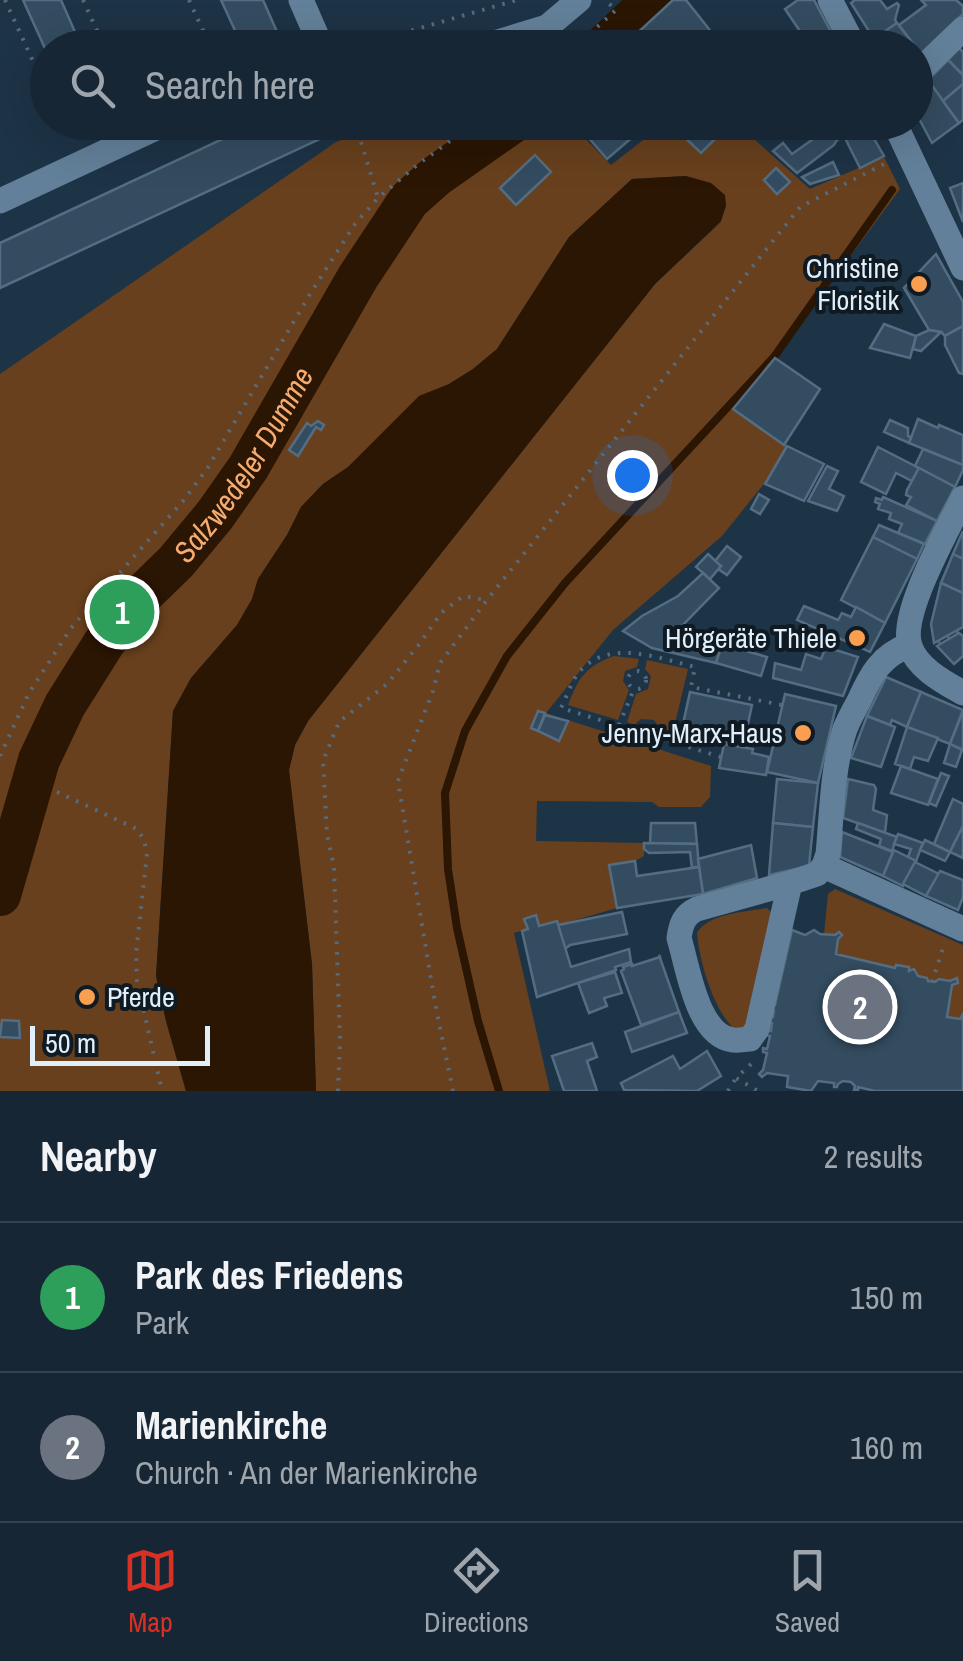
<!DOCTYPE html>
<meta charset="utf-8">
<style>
body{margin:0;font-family:"Archivo Narrow",sans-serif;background:#1f2e3c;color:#f1f3f6}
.scale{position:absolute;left:30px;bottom:25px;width:180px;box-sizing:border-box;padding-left:10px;border:5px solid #e1effb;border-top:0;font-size:28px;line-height:35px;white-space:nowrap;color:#e1effb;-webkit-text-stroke:8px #101a22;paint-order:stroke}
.you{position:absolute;left:632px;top:475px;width:35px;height:35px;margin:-25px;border:8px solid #fff;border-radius:50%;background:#1a73e8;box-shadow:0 0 0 15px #1a73e833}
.badge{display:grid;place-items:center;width:65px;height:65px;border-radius:50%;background:#d93025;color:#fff;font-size:32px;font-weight:700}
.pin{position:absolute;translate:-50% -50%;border:5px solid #fff;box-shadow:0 2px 10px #0006}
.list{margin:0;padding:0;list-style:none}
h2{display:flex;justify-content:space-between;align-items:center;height:130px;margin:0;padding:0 40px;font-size:42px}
h2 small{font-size:32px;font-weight:400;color:#9ea5ac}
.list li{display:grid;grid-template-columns:65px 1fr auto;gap:30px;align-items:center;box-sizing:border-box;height:150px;padding:0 40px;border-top:2px solid #35434f}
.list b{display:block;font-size:38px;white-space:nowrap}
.list p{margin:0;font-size:32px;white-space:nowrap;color:#9ea5ac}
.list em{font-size:32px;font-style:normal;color:#9ea5ac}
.icon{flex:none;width:55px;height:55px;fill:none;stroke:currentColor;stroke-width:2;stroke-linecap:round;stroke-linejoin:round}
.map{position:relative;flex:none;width:963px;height:1091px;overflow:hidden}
.search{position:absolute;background:#162634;box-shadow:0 10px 40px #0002;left:30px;right:30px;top:30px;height:110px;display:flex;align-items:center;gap:25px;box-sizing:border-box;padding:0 35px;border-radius:55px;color:#9ea5ac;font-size:38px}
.sheet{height:430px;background:#162634}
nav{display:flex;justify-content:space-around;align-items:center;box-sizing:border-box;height:140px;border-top:2px solid #35434f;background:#162634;font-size:28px;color:#9ea5ac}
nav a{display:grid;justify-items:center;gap:5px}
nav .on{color:#d93025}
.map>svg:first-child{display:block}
.green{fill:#68401d}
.water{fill:#2b1503}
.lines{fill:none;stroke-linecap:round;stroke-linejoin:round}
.stream{stroke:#2b1503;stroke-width:8}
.river{stroke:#2b1503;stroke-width:42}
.building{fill:#344c60;stroke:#546d82;stroke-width:2.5}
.path{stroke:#586b7c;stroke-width:4;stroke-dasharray:2.5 8;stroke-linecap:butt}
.minor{stroke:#63809a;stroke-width:25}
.poi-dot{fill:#fa9f4f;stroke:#101a22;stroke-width:4}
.labels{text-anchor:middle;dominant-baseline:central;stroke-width:8;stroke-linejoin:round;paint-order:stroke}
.poi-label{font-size:28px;fill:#e1effb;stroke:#101a22;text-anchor:end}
.water-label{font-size:30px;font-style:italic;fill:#f6ac70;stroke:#101a22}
</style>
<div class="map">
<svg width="963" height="1091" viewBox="0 0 963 1091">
<rect width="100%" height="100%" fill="#1d3346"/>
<g class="green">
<polygon points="389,123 570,123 611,165 665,123 736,123 810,189 884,157 900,189 775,358 733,409 787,446 763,485 722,536 613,630 546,713 711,766 710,797 701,807 659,807 652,802 537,801 536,841 644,843 644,856 635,861 609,866 617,908 558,925 557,921 539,926 536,915 524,919 528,929 514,933 550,1091 316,1091 312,964 289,770 295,745 308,721 655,284 721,222 686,176 632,179 569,237 497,349 473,369 449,384 348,467 323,484 301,507 287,535 258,579 252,599 237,625 191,678 173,711 156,976 166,1021 186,1091 0,1091 0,374 336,142"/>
<path d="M614,656L639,659L637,667L625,671L623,681L629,690L618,720L568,705C579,677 585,667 614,656Z"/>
<polygon points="647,660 688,669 672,736 659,732 659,727 654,720 641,719 634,725 627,722 636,694 648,689 651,676 645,669"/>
<polygon points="835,889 963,945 963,1014 960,1019 947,1017 952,985 958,983 957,978 950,981 939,979 935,982 928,981 927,978 918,976 914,969 909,971 909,967 896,965 895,968 836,954 838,939 842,935 839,932 835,935 824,934 828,894"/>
<path d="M767,908L772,913L750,1029L736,1030C714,1013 699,960 697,933C709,913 745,912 767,908Z"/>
</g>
<polygon class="water" points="686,176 711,183 725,195 726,206 721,221 655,284 308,721 295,745 289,770 312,964 316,1091 186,1091 166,1021 156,976 173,711 191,678 237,625 252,599 258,579 287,535 301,507 323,484 348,467 419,396 449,384 473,369 497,349 569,237 632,179"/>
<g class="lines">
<polyline class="stream" points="499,1091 478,1021 457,928 448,869 445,793 465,731 507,656 565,583 774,357 892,190"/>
<g class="river">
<polyline points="602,48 653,0"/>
<path id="s1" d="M0,895L39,760L65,705L104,643L138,599L176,562L215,515L248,468L358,277L409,200L436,176L513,122"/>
</g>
</g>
<g class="building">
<polygon points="23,0 61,0 82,48 48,48 48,55"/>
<polygon points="221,0 263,0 278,34 243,48"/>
<polygon points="673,0 686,0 724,48 645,48 634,36"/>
<polygon points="798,0 814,0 832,34 810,46 785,9"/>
<polygon points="855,0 880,0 887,9 897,3 899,5 895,20 897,23 874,39 851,3"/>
<polygon points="921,0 956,0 963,6 963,14 921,54 899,25 926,5"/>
<polygon points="897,23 921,54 916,58 916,48 879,48 874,39"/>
<polygon points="790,32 799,46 769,48"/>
<polygon points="632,34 645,48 620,48"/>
<polygon points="832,34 839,48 810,48 810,46"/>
<polygon points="959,48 963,52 963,75 948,60"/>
<polygon points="948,60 963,75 963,84 943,101 928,80"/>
<polygon points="928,80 959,123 932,143 916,113 916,93"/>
<polygon points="963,84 963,120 959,123 943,101"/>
<polygon points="259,122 312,122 320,139 0,288 0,243"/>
<polygon points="575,122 624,122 635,135 607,159"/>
<polygon points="675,122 700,122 716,138 701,153 672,125"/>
<polygon points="827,122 865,122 865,123 837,140"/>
<polygon points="865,123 884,156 860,168 844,136"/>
<polygon points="830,127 837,140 834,145 797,173 773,151 783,143 792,154"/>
<polygon points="535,155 551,172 516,205 500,188"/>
<polygon points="833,162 839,175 810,184 802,177"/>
<polygon points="776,168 790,182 777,194 764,180"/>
<polygon points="963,183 963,222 950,188"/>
<polygon points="936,254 963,302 963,326 945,336 941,332 929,330 904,288"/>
<polygon points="884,324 916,336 910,358 870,348"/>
<polygon points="963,326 963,374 959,373 945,345 945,336"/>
<polygon points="929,330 941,332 921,351 913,349 916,336"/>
<polygon points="775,358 820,389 784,445 733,409"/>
<polygon points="918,419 938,428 939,425 963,435 963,465 909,443"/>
<polygon points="890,420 908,428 908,436 911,437 909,443 884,432"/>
<polygon points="318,421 324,425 321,430 316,427 298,456 289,450 307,423 311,426"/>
<polygon points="787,446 824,464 804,501 765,484"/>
<polygon points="878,447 919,468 912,481 896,473 886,494 861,482"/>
<polygon points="923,449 963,465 963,470 955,487 915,466"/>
<polygon points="827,466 838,471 829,489 844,496 837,511 808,501"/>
<polygon points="919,468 955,487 937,521 906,505 911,497 906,495 907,490"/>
<polygon points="759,494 769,500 760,514 751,509"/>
<polygon points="883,497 937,521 925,544 898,533 902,524 889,519 891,513 878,509 880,504 875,502 876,498 882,500"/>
<polygon points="879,525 924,544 917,559 873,537"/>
<polygon points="963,531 963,559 953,554"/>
<polygon points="873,537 917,559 885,623 841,600"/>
<polygon points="727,546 741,557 727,575 718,569 721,566 715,561"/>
<polygon points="708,554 721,566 710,579 696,567"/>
<polygon points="953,554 963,559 963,593 941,583"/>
<polygon points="703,573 719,588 680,628 677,638 688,637 721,647 716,663 652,648 623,631 642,616 678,596"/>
<polygon points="941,583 963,593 963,627 934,643 931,624"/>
<polygon points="804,606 838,620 842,613 851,617 856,607 885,623 870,652 797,620"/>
<polygon points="959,633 963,636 963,656 954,664 937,646"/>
<polygon points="722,644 767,657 761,676 716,663"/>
<polygon points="826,647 858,657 843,696 773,678 775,663 801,670 806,654 821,659"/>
<polygon points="886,677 921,692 907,727 892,720 890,725 867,716"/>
<polygon points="690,692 752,705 743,747 681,733"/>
<polygon points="921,692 963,710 950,744 907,727"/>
<polygon points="785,694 836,706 818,783 767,772"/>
<polygon points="538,711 545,713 538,731 531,728"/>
<polygon points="963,711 963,750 950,744"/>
<polygon points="545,715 568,721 559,741 538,731"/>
<polygon points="867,716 895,727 881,767 851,758"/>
<polygon points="907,727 938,738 928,761 914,757 910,769 895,764"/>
<polygon points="724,744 753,749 752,753 769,757 766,775 719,768"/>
<polygon points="950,744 962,750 956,767 944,763"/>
<polygon points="901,766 938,779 928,805 891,793"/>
<polygon points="941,773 949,776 936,806 929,803"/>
<polygon points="777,779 818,783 813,827 773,823"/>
<polygon points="848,779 874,785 876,789 873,810 887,815 885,833 843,818"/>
<polygon points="953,799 963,804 963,826 950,852 934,844"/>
<polygon points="651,823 695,823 697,844 650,843"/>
<polygon points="773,823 813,827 809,866 769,875"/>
<polygon points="858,823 897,837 892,851 879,846 881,839 856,829"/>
<polygon points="963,826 963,858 950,852"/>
<polygon points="842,832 893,852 883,876 840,857"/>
<polygon points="898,834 923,843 916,861 908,857 911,849 894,844"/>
<polygon points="925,840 950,852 945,861 920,850"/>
<polygon points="644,843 697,844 699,867 692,868 690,852 649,853 644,849"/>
<polygon points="751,845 757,878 703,894 698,859"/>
<polygon points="894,850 916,861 903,886 883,876"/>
<polygon points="635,861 637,876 699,867 703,894 617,908 609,865"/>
<polygon points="915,862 939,874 926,896 903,884"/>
<polygon points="940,871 963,880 963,897 958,910 926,896"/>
<polygon points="622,912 627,934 570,945 565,949 558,925"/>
<polygon points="536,915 539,926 557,921 571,967 629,949 631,962 615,967 616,970 537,997 522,931 528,929 524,919"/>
<polygon points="792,930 805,935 814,930 820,934 835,935 839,932 842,935 838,939 836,954 895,968 896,965 909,967 909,971 914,969 918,976 927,978 928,981 935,982 939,979 950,981 957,978 958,983 952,985 947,1017 960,1019 963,1014 963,1091 875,1091 858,1087 858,1090 854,1090 855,1086 851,1082 843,1081 838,1084 837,1087 834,1087 834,1083 818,1081 811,1091 787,1087 788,1076 767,1073 762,1077 759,1074 763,1070 767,1053 763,1052 763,1048 767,1049 770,1036 766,1035 767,1030 771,1031 772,1023 768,1022 770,1017 773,1017 774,1010 771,1009 772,1004 775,1005"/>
<polygon points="659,955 679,1012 641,1025 621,971 624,969 623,967 632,964 632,966 660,957"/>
<polygon points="615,972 622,993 604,998 607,1006 589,1013 578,983"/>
<polygon points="679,1012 687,1033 632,1052 625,1032"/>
<polygon points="2,1020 19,1021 20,1038 0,1037"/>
<polygon points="592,1043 597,1057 587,1061 597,1091 564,1091 552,1056"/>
<polygon points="707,1051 721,1076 697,1091 624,1090 621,1083 673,1056 680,1069"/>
</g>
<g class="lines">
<g class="path">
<polyline points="5,0 48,94"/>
<polyline points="83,0 105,48"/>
<polyline points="189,0 211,48"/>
<polyline points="351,48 517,0"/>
<polyline points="574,48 616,10 605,0"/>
<polyline points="60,122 69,141"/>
<polyline points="355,122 378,198"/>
<polyline points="938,643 963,628"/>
<circle cx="637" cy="680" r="9"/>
<polyline points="619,725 634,689"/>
<polyline points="0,756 29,693 71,628 183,501 207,469 310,294 355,224 378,198 417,165 476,122"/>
<path d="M721,757L561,708C567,696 571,682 579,672C609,638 658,658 695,667L691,687L782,705"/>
<polyline points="57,792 137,829 144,840 147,854 136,953 137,981 162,1091"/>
<polyline points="932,982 943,948"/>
<polyline points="751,1064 736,1078 758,1091"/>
<polyline points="338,1091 340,1040 334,867 327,834 323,761 339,722 387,684 421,642 441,613 463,596 486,600"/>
<polyline points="453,1091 435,1003 398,781 433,691 440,663 487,600 800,207 886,163"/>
<polyline points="728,1091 736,1078"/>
</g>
<g class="minor">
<polyline points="301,0 322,48"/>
<polyline points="830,0 855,48"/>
<polyline points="478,48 547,27 579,0"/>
<polyline points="916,74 963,29"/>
<polyline points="894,122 963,268"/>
<polyline points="0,201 169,122"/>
<path d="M963,498C948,530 899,614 910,646C917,668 944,682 963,693"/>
<path d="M824,866L828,854C832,813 832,768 845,729C849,719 854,710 859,701C871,674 881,656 909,645"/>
<polyline points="824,866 963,929"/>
<path d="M790,883L697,909C684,915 681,924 679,938C688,967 697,1036 733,1040C739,1041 744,1039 750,1039L757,1029L790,883L817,874L824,866"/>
</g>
</g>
<g class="poi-dot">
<circle cx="919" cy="284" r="10"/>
<circle cx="857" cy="638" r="10"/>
<circle cx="803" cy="733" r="10"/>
<circle cx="87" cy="997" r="10"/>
</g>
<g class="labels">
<g class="poi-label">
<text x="899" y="268">Christine<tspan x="899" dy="32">Floristik</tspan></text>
<text x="837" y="638">Hörgeräte Thiele</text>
<text x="783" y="733">Jenny-Marx-Haus</text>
<text x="107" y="997" text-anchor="start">Pferde</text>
</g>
<g class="water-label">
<text stroke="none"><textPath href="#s1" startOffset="502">Salzwedeler Dumme</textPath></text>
</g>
</g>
</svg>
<div class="scale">50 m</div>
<div class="you"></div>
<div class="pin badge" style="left:122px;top:612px;background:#2e9e5b">1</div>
<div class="pin badge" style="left:860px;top:1007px;background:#6b7280">2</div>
<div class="search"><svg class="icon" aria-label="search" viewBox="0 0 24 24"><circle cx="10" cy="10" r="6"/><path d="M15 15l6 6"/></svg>Search here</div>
</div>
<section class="sheet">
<h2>Nearby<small>2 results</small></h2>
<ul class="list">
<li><span class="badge" style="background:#2e9e5b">1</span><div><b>Park des Friedens</b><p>Park</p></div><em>150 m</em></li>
<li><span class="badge" style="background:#6b7280">2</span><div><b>Marienkirche</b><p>Church · An der Marienkirche</p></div><em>160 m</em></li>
</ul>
</section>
<nav>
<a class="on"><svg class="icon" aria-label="map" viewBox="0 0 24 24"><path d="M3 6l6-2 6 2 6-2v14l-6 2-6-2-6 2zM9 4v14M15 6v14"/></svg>Map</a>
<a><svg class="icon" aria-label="directions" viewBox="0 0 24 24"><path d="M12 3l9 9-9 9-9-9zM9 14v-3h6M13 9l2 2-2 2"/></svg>Directions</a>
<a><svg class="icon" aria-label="saved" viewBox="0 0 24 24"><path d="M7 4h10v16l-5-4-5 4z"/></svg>Saved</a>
</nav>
